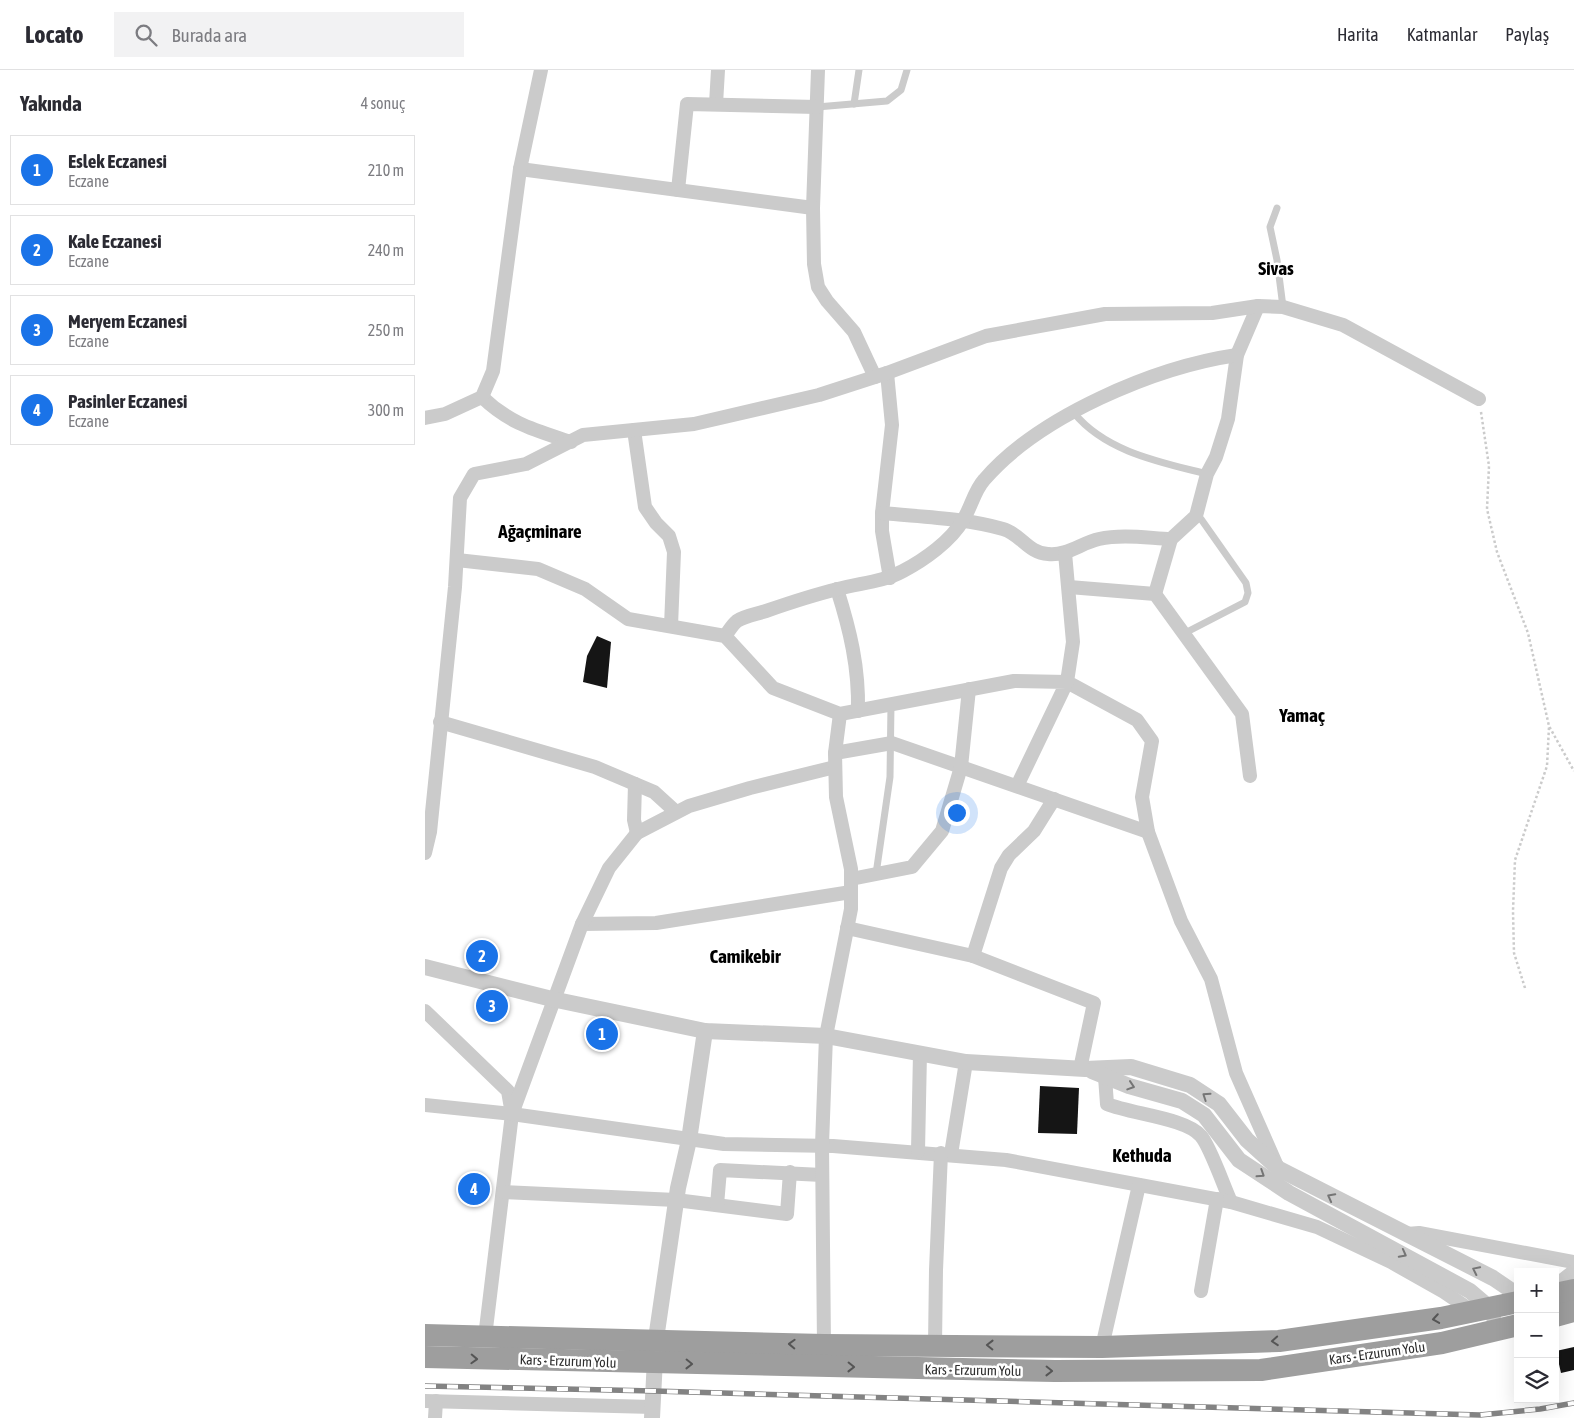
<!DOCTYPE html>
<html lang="tr">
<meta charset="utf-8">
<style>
body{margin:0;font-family:"Asap Condensed",sans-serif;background:#f2f2f3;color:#2b2b33}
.controls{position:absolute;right:15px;bottom:15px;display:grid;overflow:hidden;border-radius:0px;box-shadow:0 5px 20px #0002}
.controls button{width:45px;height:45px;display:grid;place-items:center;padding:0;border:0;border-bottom:1px solid #e1e1e2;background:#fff;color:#2b2b33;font:25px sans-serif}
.you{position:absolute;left:531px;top:742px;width:18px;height:18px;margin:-12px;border:4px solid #fff;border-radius:50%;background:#1a73e8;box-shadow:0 0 0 8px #1a73e833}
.badge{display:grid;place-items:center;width:32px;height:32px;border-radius:50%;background:#1a73e8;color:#fff;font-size:16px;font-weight:700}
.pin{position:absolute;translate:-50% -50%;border:2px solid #fff;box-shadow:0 1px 5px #0006}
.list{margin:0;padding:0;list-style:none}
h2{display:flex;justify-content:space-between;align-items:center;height:65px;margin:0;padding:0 20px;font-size:21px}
h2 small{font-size:16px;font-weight:400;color:#7c7c81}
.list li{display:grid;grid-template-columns:32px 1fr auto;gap:15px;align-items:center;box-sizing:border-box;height:70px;margin:0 10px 10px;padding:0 10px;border:1px solid #e1e1e2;border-radius:0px}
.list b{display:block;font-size:19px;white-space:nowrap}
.list p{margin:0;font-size:16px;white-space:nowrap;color:#7c7c81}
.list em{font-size:16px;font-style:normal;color:#7c7c81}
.icon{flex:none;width:28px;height:28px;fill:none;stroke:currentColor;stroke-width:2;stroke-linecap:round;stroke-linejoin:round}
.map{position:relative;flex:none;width:1149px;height:1348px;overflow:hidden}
header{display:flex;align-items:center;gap:30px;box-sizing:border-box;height:70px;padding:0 25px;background:#fff;border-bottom:1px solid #e1e1e2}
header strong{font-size:24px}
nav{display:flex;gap:28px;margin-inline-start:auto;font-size:18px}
.search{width:350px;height:45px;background:#f2f2f3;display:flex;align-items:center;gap:12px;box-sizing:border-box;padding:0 18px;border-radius:0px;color:#7c7c81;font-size:19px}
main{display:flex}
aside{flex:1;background:#fff}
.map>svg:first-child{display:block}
.building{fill:#151515}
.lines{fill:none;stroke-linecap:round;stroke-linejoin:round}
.path{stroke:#cbcbcb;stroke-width:2.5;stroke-dasharray:2.5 2.5;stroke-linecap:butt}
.service{stroke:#cbcbcb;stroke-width:7}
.minor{stroke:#cbcbcb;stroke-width:14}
.tertiary{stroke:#cbcbcb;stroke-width:16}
.trunk{stroke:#9e9e9e;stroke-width:22}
.rail-casing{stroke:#838383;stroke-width:5.5}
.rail{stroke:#fff;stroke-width:4;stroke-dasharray:11;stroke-linecap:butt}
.oneway{stroke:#757575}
.oneway2{stroke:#555}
.labels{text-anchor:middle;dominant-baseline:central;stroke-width:5;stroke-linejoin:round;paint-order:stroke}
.street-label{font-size:14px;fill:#2e2e2e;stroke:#fff}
.district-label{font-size:19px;font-weight:bold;fill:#000;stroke:#fff}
</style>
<header>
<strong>Locato</strong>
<div class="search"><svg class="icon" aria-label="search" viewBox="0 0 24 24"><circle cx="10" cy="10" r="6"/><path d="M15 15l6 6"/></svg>Burada ara</div>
<nav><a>Harita</a><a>Katmanlar</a><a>Paylaş</a></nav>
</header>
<main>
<aside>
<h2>Yakında<small>4 sonuç</small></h2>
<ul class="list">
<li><span class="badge">1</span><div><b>Eslek Eczanesi</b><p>Eczane</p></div><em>210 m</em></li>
<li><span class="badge">2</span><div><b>Kale Eczanesi</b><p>Eczane</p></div><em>240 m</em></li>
<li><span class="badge">3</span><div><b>Meryem Eczanesi</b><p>Eczane</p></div><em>250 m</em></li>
<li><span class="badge">4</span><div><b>Pasinler Eczanesi</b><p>Eczane</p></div><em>300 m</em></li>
</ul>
</aside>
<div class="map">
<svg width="1149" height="1348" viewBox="0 0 1149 1348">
<rect width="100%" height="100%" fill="#fff"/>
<g class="building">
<polygon points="172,566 186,572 182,618 158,612 162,586"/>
<polygon points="615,1016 654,1018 652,1064 613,1063"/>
<polygon points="1149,1277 1149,1300 1136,1303 1131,1281"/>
</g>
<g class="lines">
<g class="path">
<polyline points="1056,342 1064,396 1062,439 1072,482 1103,563 1124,656 1149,701"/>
<polyline points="1100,918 1089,883 1088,841 1090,790 1122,696 1124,657"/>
</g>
<g class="service">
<polyline points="429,34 434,0"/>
<polyline points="392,37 462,31 476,20 482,0"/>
<polyline points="852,138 845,157 852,190 858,237"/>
<path d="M649,343C681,382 735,392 782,404"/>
<polyline points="758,564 820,532 823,523 821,513 776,449 771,446"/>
<polyline points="451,804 465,707 466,634"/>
</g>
<g class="minor">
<polyline points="291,34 293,0"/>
<polyline points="95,99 388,138 393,0"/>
<polyline points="253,120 262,34 392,37"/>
<polyline points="388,138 389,194 393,217 402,231 429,262 450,307"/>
<polyline points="462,303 467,355 457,443 457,461 465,508"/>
<path d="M57,327C85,354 110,360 146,372"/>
<polyline points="0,348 20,344 57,327 68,301 95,99 116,0"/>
<polyline points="209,360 220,437 231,453 244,466 249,482 246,556"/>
<path d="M457,443C497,447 539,448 578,459C596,464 603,483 623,484C642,486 656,473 674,469C697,464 722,468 746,469"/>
<polyline points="640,483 648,572 642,612 712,650 727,671 717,727 723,762 756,851 786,909 811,1003 852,1096"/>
<polyline points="32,490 113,499 160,519 203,549 300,566 348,618 415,644 589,611 642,612 592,716"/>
<polyline points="644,517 730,524 817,644 825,706"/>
<path d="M412,519C425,560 434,597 433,641"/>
<polyline points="730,524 746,469 771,446 782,404 791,387 803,349 812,285 833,236"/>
<path d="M300,566C304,561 307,555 312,551C319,546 332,544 341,541C364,533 388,525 413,519C435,513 458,512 478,501C499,490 526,471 538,450C546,438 549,421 559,410C614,346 730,297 812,285"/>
<polyline points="15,652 170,697 229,722 251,742"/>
<polyline points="410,683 467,673 723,762"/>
<polyline points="210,714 209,750 212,763"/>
<polyline points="0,783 5,762 30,517 35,428 49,404 101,394 158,365 269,354 394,325 462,303 561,266 680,244 787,243 833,236 858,237 918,255 1054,329"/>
<polyline points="426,809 487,797 517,761 536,697 544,619"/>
<polyline points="157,854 231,853 426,822"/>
<polyline points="422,858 548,886 669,933 655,999"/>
<polyline points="548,886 576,798 584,785 609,761 629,729"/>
<polyline points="0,941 83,1021 87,1044 60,1267"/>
<path d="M680,1007L682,1034C706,1044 761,1048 776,1066C785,1076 799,1117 806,1132"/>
<polyline points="0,1035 87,1044 299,1074 408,1076 581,1090 806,1132 892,1157 966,1192 1019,1222 1047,1241"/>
<polyline points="87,1044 157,854 184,798 212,763 264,736 325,718 410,697"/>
<polyline points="493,1081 495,983"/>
<polyline points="526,1084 541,992"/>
<polyline points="78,1122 251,1130 362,1144 365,1102"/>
<polyline points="292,1135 295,1100 397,1105"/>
<polyline points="982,1164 994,1163 1149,1192"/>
<polyline points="1130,1216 1149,1201"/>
<polyline points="776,1221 792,1129"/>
<polyline points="399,1275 397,1075 401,966 426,839 426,799 411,727 410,683 415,644"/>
<polyline points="510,1275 511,1200 516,1083"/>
<polyline points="677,1277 714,1115"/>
<polyline points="0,1331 228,1337"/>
<polyline points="10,1348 11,1331"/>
</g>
<g class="tertiary">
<polyline points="0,897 127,929 280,961 401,966 541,992 660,999 706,997 765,1015 794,1034 822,1070 854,1099 1068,1208 1093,1225"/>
<polyline points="667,1001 704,1016 757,1031 779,1045 814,1090 864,1123 1045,1221 1065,1238 1068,1246"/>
<polyline points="227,1348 231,1269 253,1118 264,1070 280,961"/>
</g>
<g class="trunk">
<polyline points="1130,1224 1149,1220"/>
<polyline points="1130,1246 1149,1241"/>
<polyline points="0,1265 399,1275 677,1277 854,1271 1016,1248 1093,1232"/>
<polyline points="0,1287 630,1301 836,1300 1017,1273 1093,1255"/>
</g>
<defs>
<polyline id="rail" points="0,1316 229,1321 1055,1345 1115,1339 1149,1333"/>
</defs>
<use href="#rail" class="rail-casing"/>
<use href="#rail" class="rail"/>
</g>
<defs><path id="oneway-chevron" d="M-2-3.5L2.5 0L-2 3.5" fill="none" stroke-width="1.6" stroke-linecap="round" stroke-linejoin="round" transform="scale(1.25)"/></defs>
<g class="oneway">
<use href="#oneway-chevron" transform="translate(706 1016) rotate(18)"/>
<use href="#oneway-chevron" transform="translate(781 1026) rotate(-146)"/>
<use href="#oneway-chevron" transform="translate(836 1104) rotate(33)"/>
<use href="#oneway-chevron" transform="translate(906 1127) rotate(-152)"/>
<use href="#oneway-chevron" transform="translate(978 1184) rotate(28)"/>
<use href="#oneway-chevron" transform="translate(1051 1200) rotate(-154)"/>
</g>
<g class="oneway2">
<use href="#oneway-chevron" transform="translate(1011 1249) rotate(171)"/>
<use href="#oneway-chevron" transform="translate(850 1271) rotate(176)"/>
<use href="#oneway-chevron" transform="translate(367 1274) rotate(-178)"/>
<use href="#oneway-chevron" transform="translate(565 1275) rotate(-179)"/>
<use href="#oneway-chevron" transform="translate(49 1289) rotate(2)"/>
<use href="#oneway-chevron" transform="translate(264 1294) rotate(1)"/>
<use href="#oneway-chevron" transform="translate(426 1297) rotate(1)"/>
<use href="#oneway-chevron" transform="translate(624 1301) rotate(1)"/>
</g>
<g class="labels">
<g class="street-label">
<text transform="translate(952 1283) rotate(-8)">Kars - Erzurum Yolu</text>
<text transform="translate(143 1291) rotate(2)">Kars - Erzurum Yolu</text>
<text transform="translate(548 1300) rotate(1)">Kars - Erzurum Yolu</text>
</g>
<g class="district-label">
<text x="851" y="198">Sivas</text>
<text x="115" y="461">Ağaçminare</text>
<text x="877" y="645">Yamaç</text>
<text x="320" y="886">Camikebir</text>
<text x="717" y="1085">Kethuda</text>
</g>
</g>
</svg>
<div class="controls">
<button>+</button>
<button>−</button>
<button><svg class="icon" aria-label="layers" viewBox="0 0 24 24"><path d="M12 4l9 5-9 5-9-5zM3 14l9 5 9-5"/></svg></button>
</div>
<div class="you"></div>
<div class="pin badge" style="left:177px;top:964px">1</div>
<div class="pin badge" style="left:57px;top:886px">2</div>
<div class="pin badge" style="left:67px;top:936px">3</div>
<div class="pin badge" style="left:49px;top:1119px">4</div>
</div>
</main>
